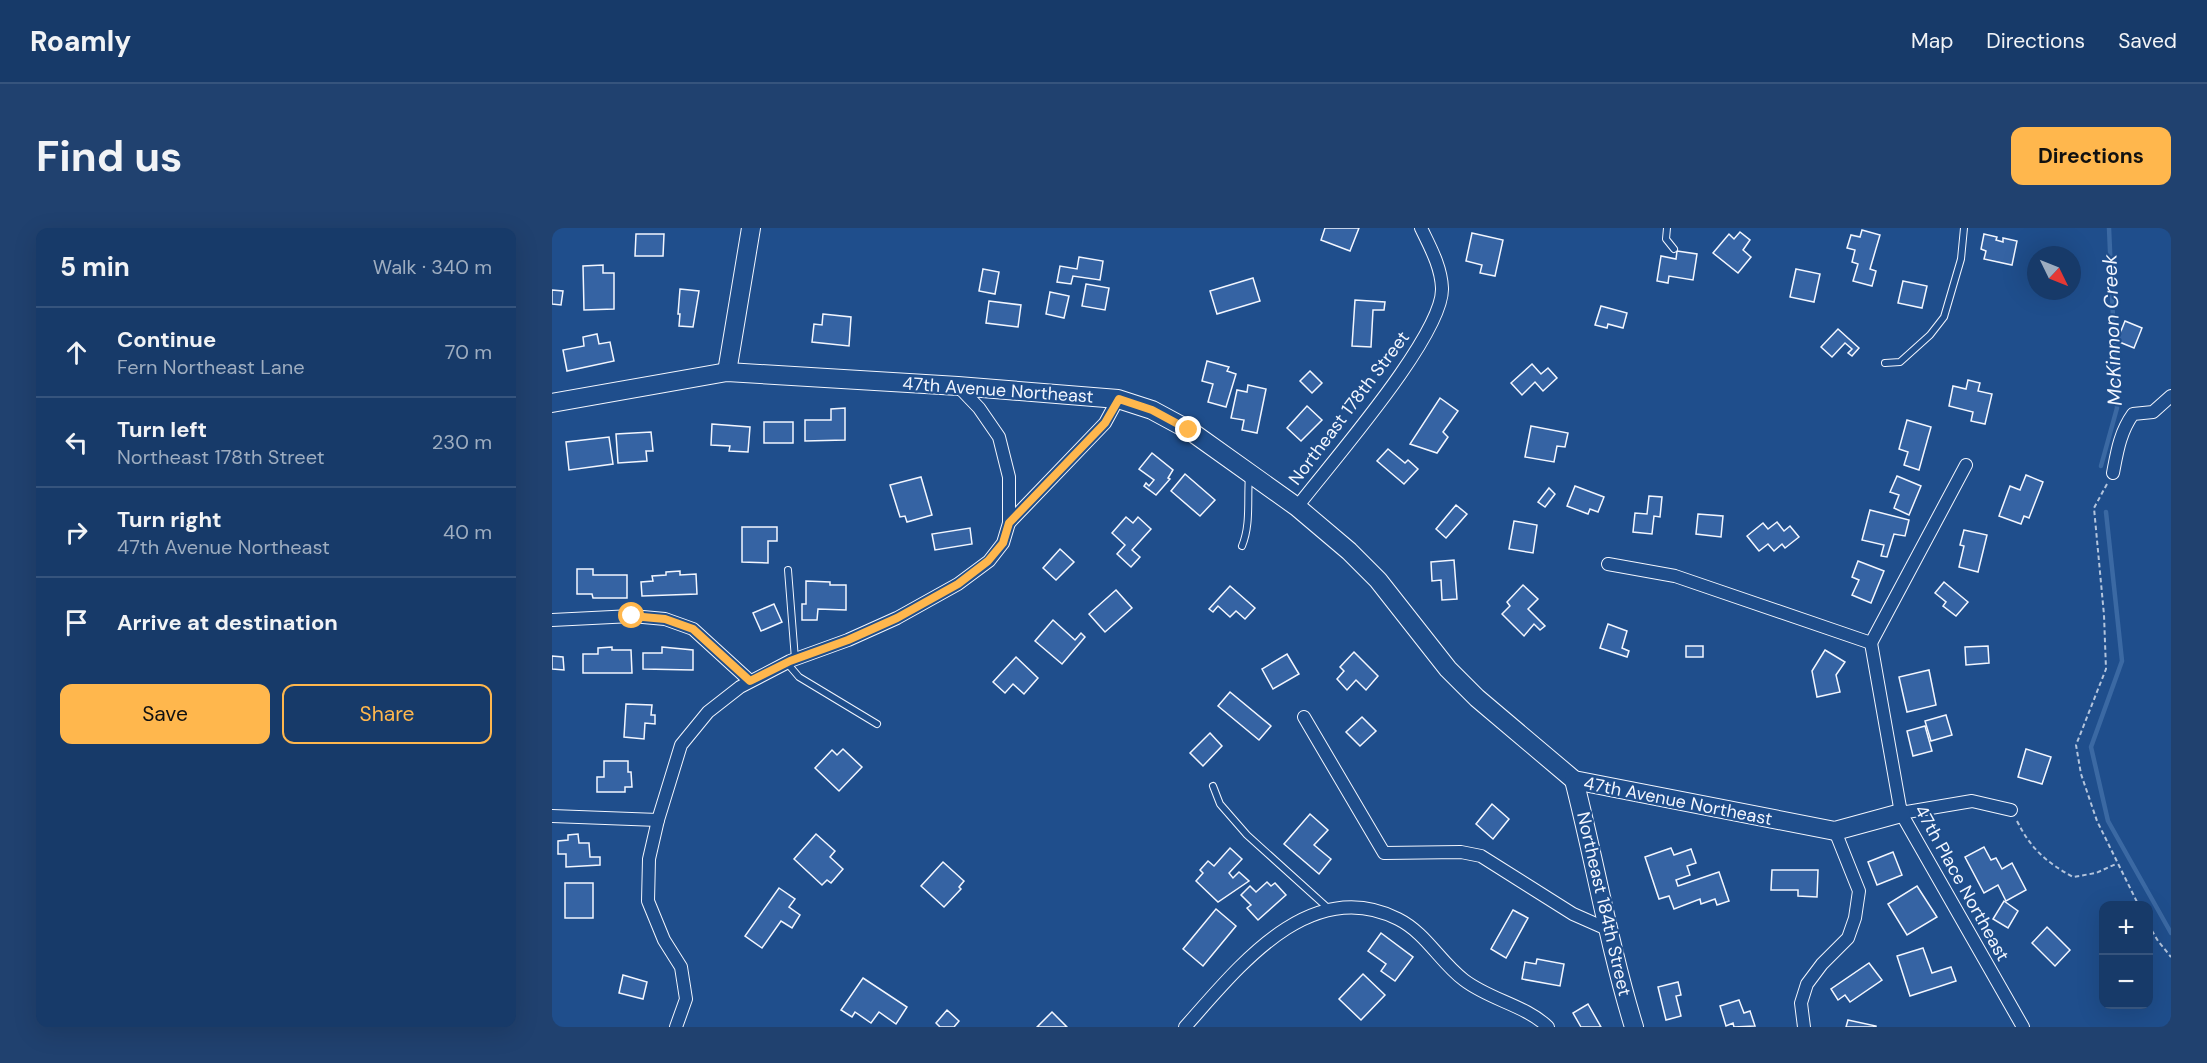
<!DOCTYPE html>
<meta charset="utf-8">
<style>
body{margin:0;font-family:"DM Sans",sans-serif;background:#20416f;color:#f1f3f6}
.controls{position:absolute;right:18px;bottom:18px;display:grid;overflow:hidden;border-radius:12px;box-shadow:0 6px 24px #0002}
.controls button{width:54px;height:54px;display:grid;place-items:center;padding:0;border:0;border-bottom:2px solid #36547d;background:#173a69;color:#f1f3f6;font:30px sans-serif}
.compass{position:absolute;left:1475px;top:18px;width:54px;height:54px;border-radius:50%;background:#173a69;box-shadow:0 6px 24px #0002;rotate:133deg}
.stop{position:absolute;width:18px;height:18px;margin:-14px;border:4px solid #ffb74d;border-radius:50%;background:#fff}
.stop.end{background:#ffb74d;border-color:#fff;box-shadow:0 2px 6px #0008}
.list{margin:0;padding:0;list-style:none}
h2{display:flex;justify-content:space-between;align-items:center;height:78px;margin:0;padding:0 24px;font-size:26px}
h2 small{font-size:20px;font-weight:400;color:#9eadc0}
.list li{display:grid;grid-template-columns:39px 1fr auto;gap:18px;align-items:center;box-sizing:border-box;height:90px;padding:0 24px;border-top:2px solid #36547d}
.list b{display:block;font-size:22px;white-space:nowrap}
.list p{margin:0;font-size:20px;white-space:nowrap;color:#9eadc0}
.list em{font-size:20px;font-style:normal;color:#9eadc0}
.actions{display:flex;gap:12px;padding:18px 24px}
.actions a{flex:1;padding:14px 0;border:2px solid #ffb74d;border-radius:12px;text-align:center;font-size:21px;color:#ffb74d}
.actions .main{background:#ffb74d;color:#111}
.icon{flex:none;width:33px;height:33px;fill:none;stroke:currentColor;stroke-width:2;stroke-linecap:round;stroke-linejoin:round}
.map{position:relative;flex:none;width:1619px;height:799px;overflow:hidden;border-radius:12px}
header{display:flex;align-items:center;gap:36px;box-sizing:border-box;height:84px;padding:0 30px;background:#173a69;border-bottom:2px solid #36547d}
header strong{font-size:28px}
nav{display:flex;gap:33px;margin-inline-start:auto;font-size:21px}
.intro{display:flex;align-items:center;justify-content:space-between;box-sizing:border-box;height:144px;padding:0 36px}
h1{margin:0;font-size:42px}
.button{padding:15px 27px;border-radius:12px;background:#ffb74d;color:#111;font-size:21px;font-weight:700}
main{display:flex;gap:36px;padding:0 36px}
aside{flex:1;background:#173a69;border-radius:12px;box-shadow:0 6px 24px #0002}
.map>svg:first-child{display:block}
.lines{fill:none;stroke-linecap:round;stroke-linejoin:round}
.stream{stroke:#3b69a3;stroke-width:4.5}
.building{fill:#3563a3;stroke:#f2f6ff;stroke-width:1.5}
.lane-casing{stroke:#f2f6ff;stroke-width:8}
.street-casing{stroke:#f2f6ff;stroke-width:14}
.secondary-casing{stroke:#f2f6ff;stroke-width:20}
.path{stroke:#b3c4dc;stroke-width:2;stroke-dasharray:4.5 3;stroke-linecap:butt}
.lane{stroke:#1f4e8c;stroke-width:6}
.street{stroke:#1f4e8c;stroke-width:12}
.secondary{stroke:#1f4e8c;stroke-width:18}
.route{stroke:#ffb74d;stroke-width:8}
.labels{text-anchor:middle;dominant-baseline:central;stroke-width:4.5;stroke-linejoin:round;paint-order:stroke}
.street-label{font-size:18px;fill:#f2f6ff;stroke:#1f4e8c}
.water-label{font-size:20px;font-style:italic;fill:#f2f6ff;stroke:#1f4e8c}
</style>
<header>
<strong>Roamly</strong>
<nav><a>Map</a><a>Directions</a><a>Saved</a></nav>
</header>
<div class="intro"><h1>Find us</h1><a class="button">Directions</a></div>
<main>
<aside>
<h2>5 min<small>Walk · 340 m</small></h2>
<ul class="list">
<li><svg class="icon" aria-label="ahead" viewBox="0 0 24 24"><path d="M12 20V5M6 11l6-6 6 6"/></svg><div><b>Continue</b><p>Fern Northeast Lane</p></div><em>70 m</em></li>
<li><svg class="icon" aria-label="left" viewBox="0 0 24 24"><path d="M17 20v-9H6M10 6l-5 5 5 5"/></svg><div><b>Turn left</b><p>Northeast 178th Street</p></div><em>230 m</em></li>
<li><svg class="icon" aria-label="right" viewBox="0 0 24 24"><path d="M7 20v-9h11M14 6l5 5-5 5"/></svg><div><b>Turn right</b><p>47th Avenue Northeast</p></div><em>40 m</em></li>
<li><svg class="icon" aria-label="arrive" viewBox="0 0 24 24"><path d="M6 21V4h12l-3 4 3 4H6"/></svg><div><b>Arrive at destination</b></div></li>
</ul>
<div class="actions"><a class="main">Save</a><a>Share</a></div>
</aside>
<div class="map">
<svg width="1619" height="799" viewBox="0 0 1619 799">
<rect width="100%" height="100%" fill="#1f4e8c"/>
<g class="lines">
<g class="stream">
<polyline points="1549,238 1565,180 1557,0"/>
<polyline points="1554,284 1570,433 1539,519 1556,593 1619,705"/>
</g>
</g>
<g class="building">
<polygon points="773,0 807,0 798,23 769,12"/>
<polygon points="1310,2 1328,7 1318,41 1324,43 1320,58 1301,53 1306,36 1300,34 1303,22 1295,20 1299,7 1308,9"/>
<polygon points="1188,4 1198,12 1191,22 1199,29 1186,45 1161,25 1177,6 1182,11"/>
<polygon points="920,5 951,12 943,48 928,45 930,37 914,33"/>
<polygon points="84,6 112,6 111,28 83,28"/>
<polygon points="1432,6 1445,9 1444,12 1451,14 1451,10 1465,13 1460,37 1432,31 1434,23 1429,21"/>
<polygon points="1125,23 1145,26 1141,52 1117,48 1116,55 1105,53 1109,28 1124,31"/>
<polygon points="527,29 551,33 548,52 521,48 519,56 505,54 508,38 525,41"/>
<polygon points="51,37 51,45 62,45 62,81 32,82 31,38"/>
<polygon points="431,41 447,44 443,66 427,63"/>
<polygon points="1244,41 1268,46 1262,74 1238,69"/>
<polygon points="701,50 708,73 665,86 658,63"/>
<polygon points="1351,53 1375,58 1370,80 1346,75"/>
<polygon points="534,56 557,60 553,82 530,78"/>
<polygon points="128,61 147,63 141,99 127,98 128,86 126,86"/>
<polygon points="0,62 11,63 9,77 0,76"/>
<polygon points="498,64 517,68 512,90 494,86"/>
<polygon points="803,72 833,74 832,82 821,82 819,119 800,118"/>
<polygon points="437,73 469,77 466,99 434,95"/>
<polygon points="1049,78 1075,85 1071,100 1056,96 1055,100 1043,97"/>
<polygon points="271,86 299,89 297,118 260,114 262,96 270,97"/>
<polygon points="1573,93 1590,100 1582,120 1565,113"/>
<polygon points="1286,101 1307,120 1300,128 1296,125 1300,121 1293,115 1280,129 1269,119"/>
<polygon points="45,106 47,116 58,114 62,133 15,143 11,122 32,118 31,109"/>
<polygon points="655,133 677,139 675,143 684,146 674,179 656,174 661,156 650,153"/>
<polygon points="980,136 989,146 996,140 1005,150 991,163 983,154 970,167 959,155"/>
<polygon points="758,143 770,155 760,165 748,153"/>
<polygon points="1416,152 1428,155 1426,163 1440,166 1433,196 1419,193 1421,184 1397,178 1401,158 1414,161"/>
<polygon points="696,157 714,161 705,205 690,202 692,192 679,190 685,162 695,164"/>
<polygon points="888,170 906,183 891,204 896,209 885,225 858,216"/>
<polygon points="755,178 770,192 749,213 735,200"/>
<polygon points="293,180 293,212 253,213 253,192 279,192 279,181"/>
<polygon points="1355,192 1379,199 1367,242 1352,237 1356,224 1347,221"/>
<rect x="212" y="194" width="29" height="21"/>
<polygon points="160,196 198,199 196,224 177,223 178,218 159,217"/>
<polygon points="979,198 1016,205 1013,219 1005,218 1002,234 973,229"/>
<polygon points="99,204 101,223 94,223 95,233 66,235 64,206"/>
<polygon points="57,209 61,236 17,242 14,214"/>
<polygon points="836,221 853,235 856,232 866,241 852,256 825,233"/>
<polygon points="600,225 621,242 616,250 618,251 604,267 592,258 594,255 597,258 602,252 587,241"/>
<polygon points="633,246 663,272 648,288 619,263"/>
<polygon points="1474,247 1491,254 1477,290 1472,288 1469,296 1447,288 1458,258 1468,262"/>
<polygon points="1345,248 1369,258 1357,287 1342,280 1347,267 1338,264"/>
<polygon points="369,249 380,287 355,294 353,288 348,289 338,257"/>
<polygon points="1023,258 1052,269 1046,284 1038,281 1036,286 1015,278"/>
<polygon points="997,260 1003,266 993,279 986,274"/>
<polygon points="1097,268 1110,269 1108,289 1102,288 1100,306 1081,304 1083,285 1095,286"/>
<polygon points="904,277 915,286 894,310 884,301"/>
<polygon points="1318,282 1357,292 1353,308 1342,306 1335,329 1329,328 1332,317 1310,312"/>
<polygon points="1146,286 1171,288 1169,309 1144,306"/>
<polygon points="574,289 581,295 586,289 599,301 580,322 588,329 579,339 565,326 573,317 560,305"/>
<polygon points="962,293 985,297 981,325 957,321"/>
<polygon points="1225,294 1232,303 1238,298 1247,309 1233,320 1230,316 1222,323 1216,316 1207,323 1195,308 1211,295 1216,301"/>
<polygon points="190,299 225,299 225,313 216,313 216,335 190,334"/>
<polygon points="418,300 420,316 383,322 380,306"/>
<polygon points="1412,302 1435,307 1426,344 1407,339 1412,318 1408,317"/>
<polygon points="508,321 522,334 504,352 491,340"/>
<polygon points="902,332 905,371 890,372 889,352 880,353 879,334"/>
<polygon points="1306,333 1332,343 1319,375 1300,367 1307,352 1300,349"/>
<polygon points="25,341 41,341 41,347 75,347 75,370 41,370 40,366 25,366"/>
<polygon points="128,343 128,347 144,346 145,366 90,368 89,354 101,353 100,348 114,347 114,344"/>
<polygon points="254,353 278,354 278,357 294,357 294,382 266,381 265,392 250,392 250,376 254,376"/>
<polygon points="1392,354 1416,374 1404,388 1391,378 1394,374 1383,365"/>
<polygon points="971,357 986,371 976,381 993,398 988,402 982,396 972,408 950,386 958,378 955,374"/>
<polygon points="678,358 703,380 693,391 684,383 678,389 666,378 661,384 657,381"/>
<polygon points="564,362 580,380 553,404 537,386"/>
<polygon points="222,376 230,394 209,403 201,385"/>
<polygon points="501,392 523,412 529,405 533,409 510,436 483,413"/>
<polygon points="1056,396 1075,403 1070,420 1077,423 1075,429 1048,420"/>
<rect x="1134" y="418" width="17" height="11"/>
<polygon points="1436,418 1437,435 1414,437 1413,419"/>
<polygon points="60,419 60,422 79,422 80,445 31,445 31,426 46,426 46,420"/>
<polygon points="110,419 141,422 141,442 91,441 91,425 110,425"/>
<polygon points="1273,422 1293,434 1284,447 1288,464 1265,469 1260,443"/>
<polygon points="802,424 826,448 814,462 804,452 795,462 785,451 792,443 788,439"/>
<polygon points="735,426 747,446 721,461 710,441"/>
<polygon points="0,428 11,429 12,442 0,441"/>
<polygon points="464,429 486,450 472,466 461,456 453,465 441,454"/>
<polygon points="1377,442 1384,477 1355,484 1347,449"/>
<polygon points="678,464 719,498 707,512 666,478"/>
<polygon points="74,476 100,477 99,487 103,487 103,496 93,495 92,511 72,509"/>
<polygon points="1394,487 1400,507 1379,513 1373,493"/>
<polygon points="810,489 824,503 808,518 794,504"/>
<polygon points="1373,498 1380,523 1361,528 1355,503"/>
<polygon points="658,505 670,518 651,538 638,525"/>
<polygon points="291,521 310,539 287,563 263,540 280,522 285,527"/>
<polygon points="1474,521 1499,529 1490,556 1466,549"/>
<polygon points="52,533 76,533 76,544 79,544 80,559 73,559 73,564 45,564 45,549 52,549"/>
<polygon points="940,576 957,591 941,611 924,596"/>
<polygon points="758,586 776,602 762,617 779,631 767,646 732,616"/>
<polygon points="26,606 27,615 37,615 38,629 48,629 48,637 14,639 14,626 6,626 6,613 16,612 16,607"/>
<polygon points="264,606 283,623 278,629 291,641 279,655 275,652 270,657 242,631"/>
<polygon points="1432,619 1439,632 1444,630 1450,641 1460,635 1474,662 1454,673 1446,657 1432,665 1413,629"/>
<polygon points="678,620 690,631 677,645 681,650 687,644 697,653 666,674 644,653 651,645 648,642 656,633 662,638"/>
<polygon points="1119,620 1122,627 1139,621 1144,635 1135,638 1138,647 1124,652 1126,658 1167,644 1177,673 1165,677 1163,671 1149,676 1148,671 1122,681 1117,668 1107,671 1093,629"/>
<polygon points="1341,624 1350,647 1325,657 1316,634"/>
<polygon points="391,634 412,653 407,659 409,661 392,679 369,658"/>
<polygon points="1220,642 1266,642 1265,669 1246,668 1246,662 1219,662"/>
<polygon points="715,654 719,658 723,655 734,667 706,692 695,680 699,677 689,667 698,658 704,664"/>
<rect x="13" y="655" width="28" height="35"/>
<polygon points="1365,658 1385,689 1355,707 1336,676"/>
<polygon points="227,660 243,671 237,679 248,687 240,700 229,693 210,720 193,708"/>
<polygon points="1452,673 1466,683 1456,700 1441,691"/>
<polygon points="664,681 684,698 651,738 631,721"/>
<polygon points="961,682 976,690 954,730 939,721"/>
<polygon points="1495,699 1518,722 1503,738 1480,715"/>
<polygon points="829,705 861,729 843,753 829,743 834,736 816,723"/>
<polygon points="1371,720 1380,745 1399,739 1404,753 1358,768 1345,728"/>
<polygon points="985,731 1012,736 1008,758 970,751 973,734 984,736"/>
<polygon points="1317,735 1330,752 1298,774 1293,767 1286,772 1279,761"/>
<polygon points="811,746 833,767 809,792 787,771"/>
<polygon points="71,747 95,754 91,771 67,765"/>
<polygon points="311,750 355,779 344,796 327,784 319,795 303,784 300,789 289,782"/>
<polygon points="1126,754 1129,767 1124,768 1129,788 1114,792 1106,759"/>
<polygon points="1187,772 1192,785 1198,783 1203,798 1182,799 1181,795 1174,798 1168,778"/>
<polygon points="1036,776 1049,799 1029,799 1021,785"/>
<polygon points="395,782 407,793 402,799 388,799 384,795"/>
<polygon points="500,784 515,799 485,799"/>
<polygon points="1296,792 1324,798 1324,799 1294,799"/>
</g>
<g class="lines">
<defs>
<g id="lane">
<polyline points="1115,0 1114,11 1122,21"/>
<polyline points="1333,135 1348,134 1378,107 1392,89 1409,31 1412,0"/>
<path d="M690,318C699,296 695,272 697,248"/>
<polyline points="236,342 243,431"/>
<polyline points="235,435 247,449 325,496"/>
<polyline points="661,558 668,576 695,607 777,681"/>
</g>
<g id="street">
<path d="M1561,245C1565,224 1568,204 1581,186L1601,184L1619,168"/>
<path d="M745,279C777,237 892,107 890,60C889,38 878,19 869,0"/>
<polyline points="457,295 553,195 566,171"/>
<polyline points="1056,336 1123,348 1319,415 1414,237"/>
<polyline points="0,392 80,388 113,391 141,401 198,453"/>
<polyline points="1319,415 1349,585 1471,799"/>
<polyline points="752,489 832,625 909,624 929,628 1021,686 1055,701"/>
<polyline points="1349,585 1420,573 1459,582"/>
<polyline points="0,588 106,592"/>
<polyline points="124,799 134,771 129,739 112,712 96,673 97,631 106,592 129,517 156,484 188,459 238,433 296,412 345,390 406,356 437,333 451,315 457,295 457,249 447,209 427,180 406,158"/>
<path d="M633,799C685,741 757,646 846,691C874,705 888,734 912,752C938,772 973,777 996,799"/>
<polyline points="1252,799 1249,775 1255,756 1270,736 1296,710 1303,690 1307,663 1283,603"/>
</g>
<g id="secondary">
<polyline points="175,144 199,0"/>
<polyline points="0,175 175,144 406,158 566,171 600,182 637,202 745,279 797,323 826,352 896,441 925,470 1022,552 1283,603 1349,585"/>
<path d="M1022,552C1043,634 1057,718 1082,799"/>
</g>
</defs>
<use href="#lane" class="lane-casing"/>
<use href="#street" class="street-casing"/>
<use href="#secondary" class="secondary-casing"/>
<g class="path">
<polyline points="1555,256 1542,280 1552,387 1554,441 1524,517 1529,546 1545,593 1587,678"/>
<path d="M1465,593C1479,621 1494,634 1521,649L1544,645L1564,636"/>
<polyline points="1596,696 1606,713 1619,729"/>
</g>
<use href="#lane" class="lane"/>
<use href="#street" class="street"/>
<use href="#secondary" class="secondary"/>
</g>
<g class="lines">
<polyline class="route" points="80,388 113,391 141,401 198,453 238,433 296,412 345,390 406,356 436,333 451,315 457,295 553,195 567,171 600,182 637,202"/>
</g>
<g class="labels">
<g class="street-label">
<text transform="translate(446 162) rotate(4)">47th Avenue Northeast</text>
<text transform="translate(797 180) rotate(-53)">Northeast 178th Street</text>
<text transform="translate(1126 573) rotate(11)">47th Avenue Northeast</text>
<text transform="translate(1410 655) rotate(61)">47th Place Northeast</text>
<text transform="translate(1052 676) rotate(77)">Northeast 184th Street</text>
</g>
<g class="water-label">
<text transform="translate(1560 102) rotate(-92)">McKinnon Creek</text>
</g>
</g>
</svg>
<div class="controls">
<button>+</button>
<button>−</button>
</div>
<svg class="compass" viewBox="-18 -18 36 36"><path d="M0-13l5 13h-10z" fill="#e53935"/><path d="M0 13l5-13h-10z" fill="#9eadc0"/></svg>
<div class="stop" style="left:80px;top:388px"></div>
<div class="stop end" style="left:637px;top:202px"></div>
</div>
</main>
